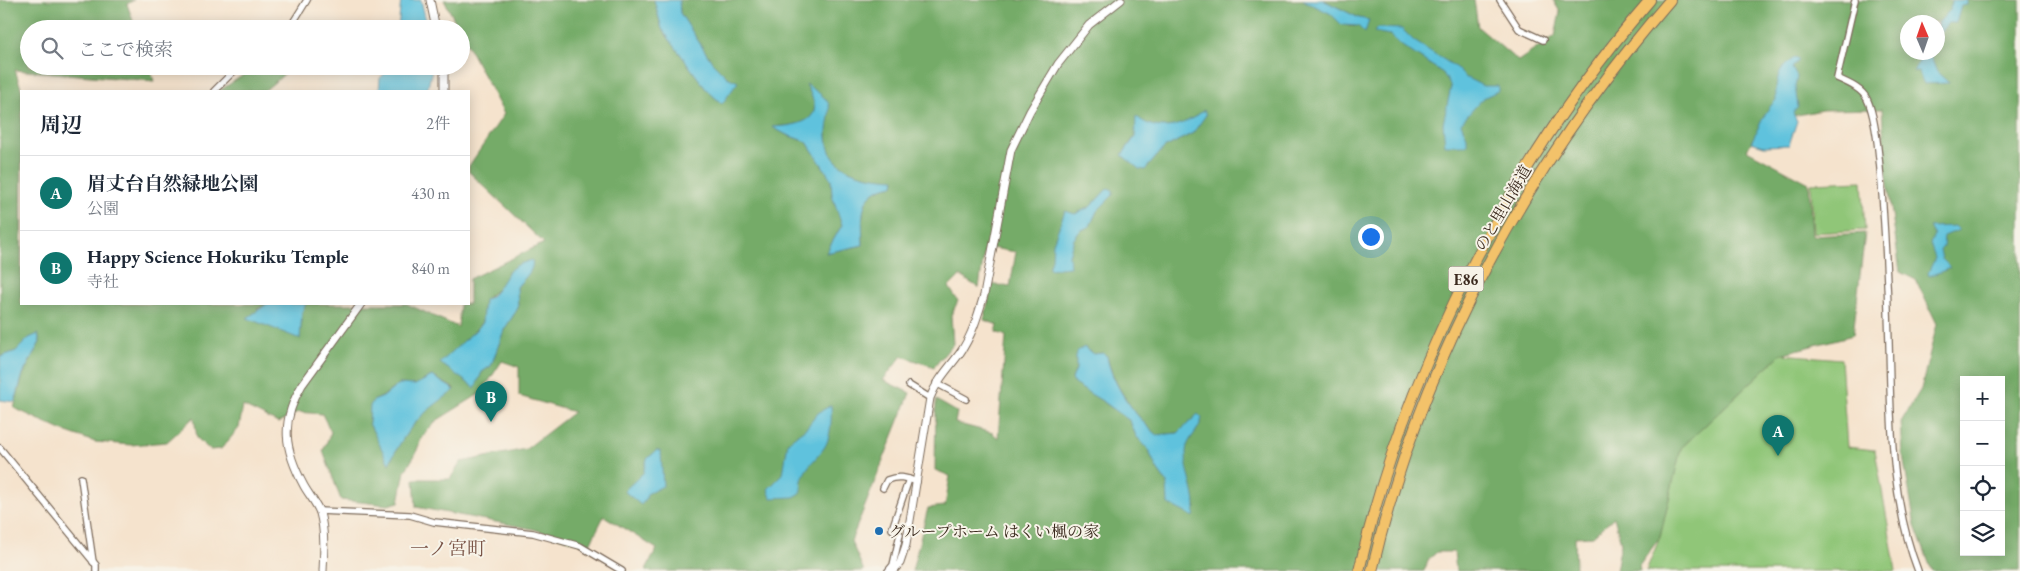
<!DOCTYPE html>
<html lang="ja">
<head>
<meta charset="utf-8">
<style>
  body { margin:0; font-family:"EB Garamond","Noto Serif JP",serif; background:#f6f6f7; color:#1f2937 }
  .controls { position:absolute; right:15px; bottom:15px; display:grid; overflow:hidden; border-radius:0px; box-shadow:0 2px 12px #0003 }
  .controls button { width:45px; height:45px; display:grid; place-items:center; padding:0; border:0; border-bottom:1px solid #e0e1e3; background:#fff; color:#1f2937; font:25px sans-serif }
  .compass { position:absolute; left:1900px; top:15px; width:45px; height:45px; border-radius:50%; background:#fff; box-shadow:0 2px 12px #0003; rotate:358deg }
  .you { position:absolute; left:1370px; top:236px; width:18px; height:18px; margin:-12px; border:4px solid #fff; border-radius:50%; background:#1a73e8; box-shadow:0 0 0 8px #1a73e833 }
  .badge { display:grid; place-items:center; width:32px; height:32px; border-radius:50%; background:#0f766e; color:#fff; font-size:16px; font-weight:700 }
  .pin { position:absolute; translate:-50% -41px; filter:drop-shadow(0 1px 2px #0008) }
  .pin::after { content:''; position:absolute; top:26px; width:18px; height:15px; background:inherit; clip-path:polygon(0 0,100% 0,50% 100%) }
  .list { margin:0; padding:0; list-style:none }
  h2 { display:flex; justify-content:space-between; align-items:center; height:65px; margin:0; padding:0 20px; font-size:21px }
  h2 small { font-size:16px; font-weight:400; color:#747a83 }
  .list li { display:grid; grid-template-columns:32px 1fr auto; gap:15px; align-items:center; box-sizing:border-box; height:75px; padding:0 20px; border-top:1px solid #e0e1e3 }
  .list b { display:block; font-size:19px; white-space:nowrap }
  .list p { margin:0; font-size:16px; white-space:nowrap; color:#747a83 }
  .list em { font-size:16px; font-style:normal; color:#747a83 }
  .icon { flex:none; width:28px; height:28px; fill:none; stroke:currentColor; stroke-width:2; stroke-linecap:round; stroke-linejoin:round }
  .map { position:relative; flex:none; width:2020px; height:571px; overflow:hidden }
  .search { position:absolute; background:#fff; box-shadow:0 2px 12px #0003; left:20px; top:20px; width:450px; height:55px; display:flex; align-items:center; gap:12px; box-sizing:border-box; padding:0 18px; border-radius:28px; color:#747a83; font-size:19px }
  .panel { position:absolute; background:#fff; box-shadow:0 2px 12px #0003; left:20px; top:90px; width:450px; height:215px; border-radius:0px }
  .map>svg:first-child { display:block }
</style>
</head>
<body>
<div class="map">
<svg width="2020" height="571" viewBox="0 0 2020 571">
  <rect width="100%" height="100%" fill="#f7f3e8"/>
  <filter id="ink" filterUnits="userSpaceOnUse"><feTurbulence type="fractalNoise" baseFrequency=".02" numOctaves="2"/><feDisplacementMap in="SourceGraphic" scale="10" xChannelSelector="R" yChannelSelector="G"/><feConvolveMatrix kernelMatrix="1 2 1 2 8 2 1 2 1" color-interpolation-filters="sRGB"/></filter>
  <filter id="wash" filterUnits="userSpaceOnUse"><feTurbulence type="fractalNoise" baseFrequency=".0096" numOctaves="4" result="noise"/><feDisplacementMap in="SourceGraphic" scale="20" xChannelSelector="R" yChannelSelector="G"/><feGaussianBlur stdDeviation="1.12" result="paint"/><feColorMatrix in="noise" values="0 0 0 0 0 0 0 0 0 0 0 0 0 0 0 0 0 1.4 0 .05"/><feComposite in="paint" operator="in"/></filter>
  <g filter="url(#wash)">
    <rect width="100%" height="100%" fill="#f5e3cd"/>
    <g fill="#90c678" stroke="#66784b">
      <polygon points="1862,181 1865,230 1813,233 1811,183"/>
      <polygon points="1781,354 1841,359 1847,447 1875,450 1896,571 1646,571 1660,537 1681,448"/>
    </g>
    <g fill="#74ab68" stroke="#586a43" fill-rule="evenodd">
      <path d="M0,0H134L127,4L136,29H29V66H149L154,81L15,70L22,91L21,304H267L257,309L300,339L302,312L306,304H407L458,327L460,304H469V279L544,243L469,172V166L504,114L461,33V29H459L444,0H654L662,29L706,89L722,104L727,77L712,62L680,13L679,0H1303C1310,2 1326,10 1331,14C1349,27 1347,31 1369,20L1359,18L1323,0H1474L1478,27L1518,61L1555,36L1560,12L1553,0H2020V571H1932L1915,526L1903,456L1901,422L1921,389L1937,324L1916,280L1900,272L1885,163L1882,109L1822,110L1763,122L1747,150L1809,183L1812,236L1865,233L1853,335L1781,354L1681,448L1660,537L1639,566L1640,571H1616L1621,543L1614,517L1593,536L1575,537L1576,571H1456L1454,552H1437L1429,559L1424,571H912L928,508L945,506L950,476L935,470L936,400L957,412L955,423L993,433L998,438L1006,336L996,332L998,325L984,320L992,284L1010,287L1016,252L985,247L979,288L960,276L949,287L958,301L951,315L953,344L934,367L902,356L883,380L910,393L851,541L864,571H645L657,549L604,516L589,546L533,529L416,507L414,479H450L461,462L526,449L574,412L519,396V367L502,361L481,393L436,421L422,437L415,455L405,471L399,502L388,505L341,500L323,451L331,432L322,414L298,412L278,423L243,406L239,428L221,449L210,450L197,438L194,417L167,442L131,445L95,442L61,430L14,408L23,375L40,342L38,335L29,338L16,351L0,357ZM1908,22H1938V52H1908ZM807,85L829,105C828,116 826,126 827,137C827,173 867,177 895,180L894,185C858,190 862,215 863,245L826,253L842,225L832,195L831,179L807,142L787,135L773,127C786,125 816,127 815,104C814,99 809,91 807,85ZM1203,111L1193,133L1164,148L1145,170L1122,155L1144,123C1165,132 1186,125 1203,111ZM1108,188L1112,195L1097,211L1090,226L1080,231L1074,239L1069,255L1049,269L1075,214L1090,207ZM531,270L517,287L518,308L504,330L491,366L482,372L474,387L464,343L482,322L484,300L501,286L508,272ZM1084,347L1093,354L1103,353L1107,356C1112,383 1136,418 1157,435L1178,433L1198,415L1201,423C1197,430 1189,438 1186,446C1180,465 1192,490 1196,508L1168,504L1167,483L1157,469L1148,449L1136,436L1130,421L1072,379ZM432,376L455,389C421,414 408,426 389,463L369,423L373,401L382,397L399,384L415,385ZM1964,380H2001V552H1964Z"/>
      <polygon points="257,66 294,66 264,91 219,91"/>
    </g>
    <g fill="#5fc2dd" stroke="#4d767e">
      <polygon points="401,0 421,0 428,29 398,29"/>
      <polygon points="654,0 679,0 680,13 712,62 727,77 738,82 722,104 706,89 662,29"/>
      <polygon points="1303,0 1323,0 1359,18 1369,20 1365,33 1358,26 1342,25 1331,14"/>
      <polygon points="1951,0 1967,0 1967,5 1961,6 1956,23 1948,23 1938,35 1938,23 1950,10"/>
      <polygon points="1377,28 1402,29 1414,41 1454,66 1465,77 1483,86 1498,86 1498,91 1483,98 1461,123 1467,137 1467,145 1445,145 1443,124 1451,87 1443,73 1402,46 1390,35 1374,32"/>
      <polygon points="1922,52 1933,53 1930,55 1937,72 1949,83 1924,84 1918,72 1913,72 1920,60"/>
      <path d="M1796,57L1799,60L1792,68L1797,77L1795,86L1798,107L1793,113L1797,121L1789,145L1764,146L1751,142C1759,128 1764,111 1776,100C1775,80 1778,68 1796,57Z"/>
      <polygon points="393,66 433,66 427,91 379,91 380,78"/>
      <path d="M806,84C814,90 826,96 829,105C831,114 826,127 827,136C827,173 867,177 895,179L894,185C858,190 862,215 863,245L826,253L842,225L832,195L831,179L807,142L787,135L772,127C786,126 819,125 814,103C812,96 809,90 806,84Z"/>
      <path d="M1204,110L1206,115L1193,133L1164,148L1145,170L1139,169L1122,155L1135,137L1136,116C1157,135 1184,127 1204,110Z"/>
      <polygon points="1108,188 1113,190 1113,195 1097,211 1090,226 1080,231 1074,239 1069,255 1070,267 1049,269 1052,259 1053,243 1065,211 1075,214 1090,207"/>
      <polygon points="1955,226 1959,230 1944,236 1943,247 1940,250 1942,259 1951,268 1929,276 1928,273 1935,258 1930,244 1934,236 1929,227"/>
      <path d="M532,260C535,271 523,279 517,287L518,308L504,330L491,366L482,372L475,388L440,363L479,327L482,322L484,300C497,295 500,283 508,273C513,265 523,263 532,260Z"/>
      <polygon points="267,304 306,304 302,312 300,339 247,318"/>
      <polygon points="38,334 40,342 23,374 15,402 0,400 0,357 16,351 29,338"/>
      <path d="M1084,347L1093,354L1103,353L1107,356C1111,383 1136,418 1157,435L1178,433L1198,414L1202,418C1200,431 1186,439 1186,452C1185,474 1199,496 1194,517L1168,504L1167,483L1157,469L1148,449L1136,436L1130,421L1104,402L1074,384L1072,379L1076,369V352Z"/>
      <path d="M432,376L455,390C420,415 409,424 389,464L369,423L370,406L373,401L383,397L399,384L415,385Z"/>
      <path d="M831,405C832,417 831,439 824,448C811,466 801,468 801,493L794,497L771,498L768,489L783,474L788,442L807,427L818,413Z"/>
      <polygon points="657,450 661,452 663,486 647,494 646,499 641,505 624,491 643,473 647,459"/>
    </g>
  </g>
  <g filter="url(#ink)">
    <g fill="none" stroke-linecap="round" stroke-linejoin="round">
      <g stroke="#7c6b5b" stroke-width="8">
        <g id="minor">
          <polyline points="1500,0 1519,29 1543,40"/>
          <path d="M1855,0L1837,78C1848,83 1861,88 1867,99C1878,121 1881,182 1883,207C1886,253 1888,298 1889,343C1891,421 1890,498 1918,571"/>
          <polyline points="289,29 307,0"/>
          <polyline points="214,91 239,66"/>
          <polyline points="936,383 966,399"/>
          <polyline points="909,385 930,398"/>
          <polyline points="0,448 96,565 96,571"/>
          <polyline points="81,478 93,562"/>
          <path d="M883,488L887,480C899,475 906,478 917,482"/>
          <polyline points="319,511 410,515 434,522 533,533 580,546 622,571"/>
          <polyline points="888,571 893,565 900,534 892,529 909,479"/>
        </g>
      </g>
      <g stroke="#7c6b5b" stroke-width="9">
        <g id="tertiary">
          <polyline points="430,0 436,29"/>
          <polyline points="444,91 444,66"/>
          <path d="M323,571C324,552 325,531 320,513C317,504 309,495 304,486C284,449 280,422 302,385L361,304"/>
          <path d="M893,571L900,563L906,545L930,398C937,380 949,368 960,353C972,336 978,315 984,295L1011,150L1030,111L1058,64L1089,25L1121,0"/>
        </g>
      </g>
      <g stroke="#7c6b5b" stroke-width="12">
        <g id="motorway">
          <path d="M1359,571C1404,371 1515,155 1650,0"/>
          <path d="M1372,571C1421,359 1528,164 1670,0"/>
        </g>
      </g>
      <use href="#minor" stroke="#fff" stroke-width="5.5"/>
      <use href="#tertiary" stroke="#fff" stroke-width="7"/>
      <use href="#motorway" stroke="#f3c26a" stroke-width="10"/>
    </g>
  </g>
  <circle fill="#1f6fb2" stroke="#f7f3e8" stroke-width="2" cx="879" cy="531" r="5"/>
  <g text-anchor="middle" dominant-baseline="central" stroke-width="4" stroke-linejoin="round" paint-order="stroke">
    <rect fill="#f7f3e8" stroke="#73665b" stroke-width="1" x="1448.5" y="266.5" width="35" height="25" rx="4"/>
    <g font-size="15" font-weight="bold" fill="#3b2a1e">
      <text x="1466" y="279">E86</text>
    </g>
    <g font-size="16" fill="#3b2a1e" stroke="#f7f3e8">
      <text transform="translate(1503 208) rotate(-60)">のと里山海道</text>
    </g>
    <g font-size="16" fill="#3b2a1e" stroke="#f7f3e8" text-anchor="start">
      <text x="889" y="531">グループホーム はくい楓の家</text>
    </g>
    <g font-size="19" fill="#7b5547" stroke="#f7f3e8">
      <text x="448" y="548">一ノ宮町</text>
    </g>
  </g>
</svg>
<div class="controls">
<button>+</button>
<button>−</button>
<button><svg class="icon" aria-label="locate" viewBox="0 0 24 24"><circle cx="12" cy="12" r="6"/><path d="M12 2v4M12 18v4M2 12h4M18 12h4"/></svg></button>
<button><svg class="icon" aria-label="layers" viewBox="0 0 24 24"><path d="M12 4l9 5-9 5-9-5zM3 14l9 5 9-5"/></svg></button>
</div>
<svg class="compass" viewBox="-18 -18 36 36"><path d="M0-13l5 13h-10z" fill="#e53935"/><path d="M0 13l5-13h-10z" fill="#747a83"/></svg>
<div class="you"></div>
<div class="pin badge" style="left:1778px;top:456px">A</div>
<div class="pin badge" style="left:491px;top:422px">B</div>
<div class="search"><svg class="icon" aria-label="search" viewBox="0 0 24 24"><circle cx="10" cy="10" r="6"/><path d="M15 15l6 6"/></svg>ここで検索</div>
<section class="panel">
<h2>周辺<small>2件</small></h2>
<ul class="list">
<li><span class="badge">A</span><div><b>眉丈台自然緑地公園</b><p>公園</p></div><em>430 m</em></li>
<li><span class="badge">B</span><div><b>Happy Science Hokuriku Temple</b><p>寺社</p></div><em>840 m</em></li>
</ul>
</section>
</div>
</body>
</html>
